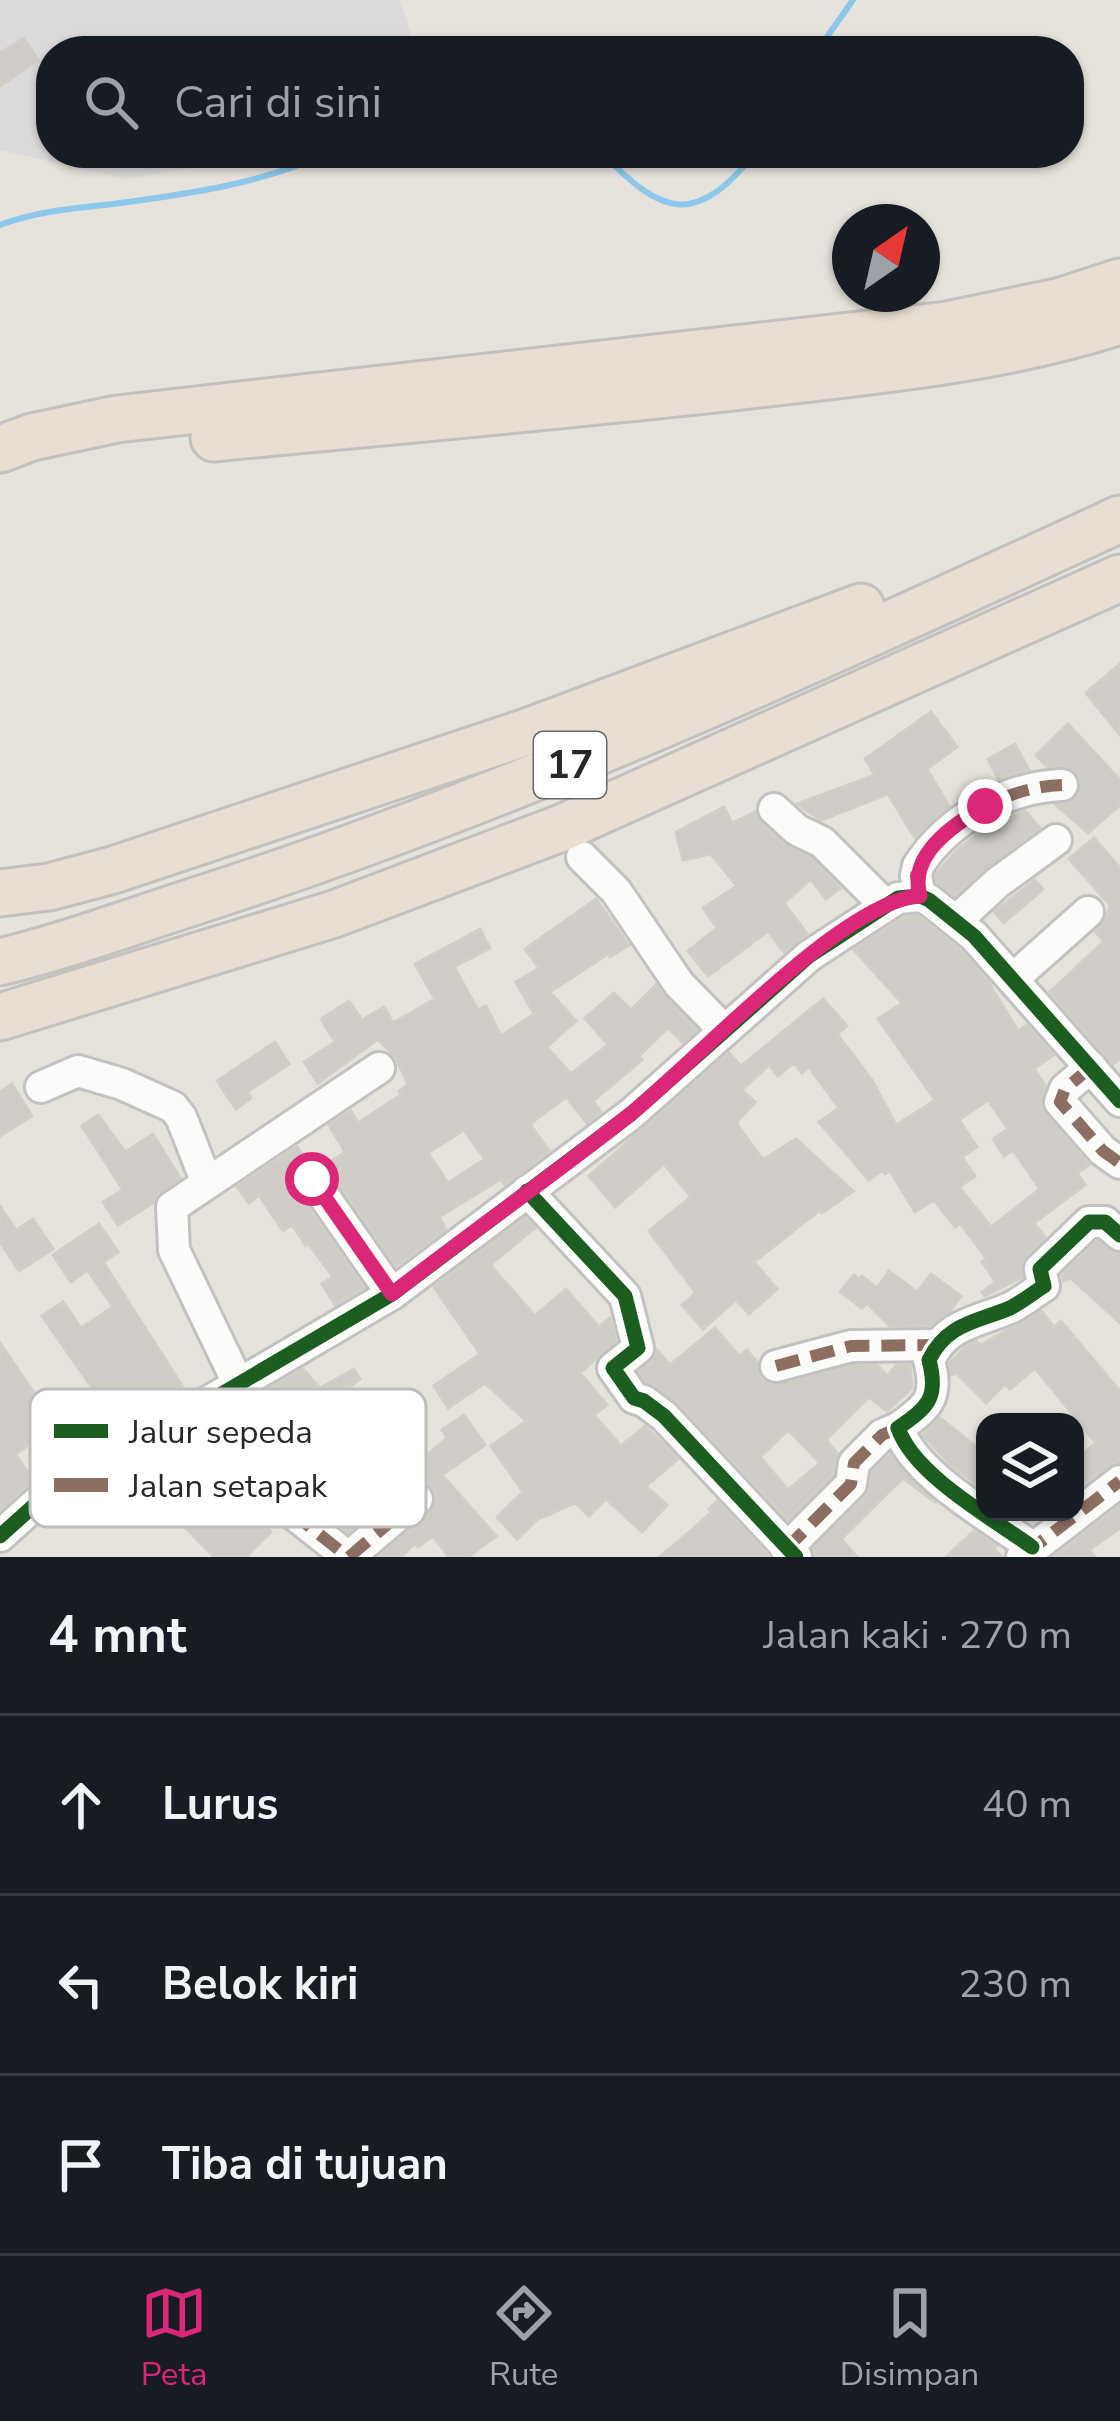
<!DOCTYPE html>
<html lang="id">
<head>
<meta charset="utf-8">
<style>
  body { margin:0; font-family:"Nunito Sans",sans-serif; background:#20242c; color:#f1f3f6 }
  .controls { position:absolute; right:36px; bottom:36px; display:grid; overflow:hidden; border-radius:24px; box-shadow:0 3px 9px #0004 }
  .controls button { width:108px; height:108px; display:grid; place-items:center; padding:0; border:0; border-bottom:3px solid #363941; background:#171b24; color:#f1f3f6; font:60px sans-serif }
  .compass { position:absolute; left:832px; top:204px; width:108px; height:108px; border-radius:50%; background:#171b24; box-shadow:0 3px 9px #0004; rotate:34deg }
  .stop { position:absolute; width:36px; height:36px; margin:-27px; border:9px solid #db2777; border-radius:50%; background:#fff }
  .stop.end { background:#db2777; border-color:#fff; box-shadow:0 3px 12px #0008 }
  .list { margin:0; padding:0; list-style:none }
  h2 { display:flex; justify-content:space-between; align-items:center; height:156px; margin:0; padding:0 48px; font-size:51px }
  h2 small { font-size:39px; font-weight:400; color:#9ea1a6 }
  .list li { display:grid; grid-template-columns:78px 1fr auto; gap:36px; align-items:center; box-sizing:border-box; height:180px; padding:0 48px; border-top:3px solid #363941 }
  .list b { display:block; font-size:45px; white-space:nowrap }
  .list em { font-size:39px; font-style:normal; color:#9ea1a6 }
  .icon { flex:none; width:66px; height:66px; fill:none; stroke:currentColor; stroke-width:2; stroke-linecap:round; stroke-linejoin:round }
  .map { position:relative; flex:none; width:1120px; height:1557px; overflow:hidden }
  .search { position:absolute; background:#171b24; box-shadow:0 3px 9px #0004; left:36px; right:36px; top:36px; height:132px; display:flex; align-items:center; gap:30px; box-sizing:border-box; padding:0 42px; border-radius:48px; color:#9ea1a6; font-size:45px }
  .sheet { height:696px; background:#171b24 }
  nav { display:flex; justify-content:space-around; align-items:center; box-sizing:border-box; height:168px; border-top:3px solid #363941; background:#171b24; font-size:33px; color:#9ea1a6 }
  nav a { display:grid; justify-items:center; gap:6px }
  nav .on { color:#db2777 }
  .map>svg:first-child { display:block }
</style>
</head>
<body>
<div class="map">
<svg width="1120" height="1557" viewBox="0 0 1120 1557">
  <rect width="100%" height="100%" fill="#e6e3dc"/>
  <polygon fill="#dddadb" points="0,0 400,0 416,51 51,51 51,153 274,153 127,179 0,150"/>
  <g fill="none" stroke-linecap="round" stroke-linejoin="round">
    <g stroke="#8dc8ea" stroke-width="6">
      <polyline points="817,51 853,0"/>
      <path d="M602,153C662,215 695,228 755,153"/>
      <path d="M0,225C42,209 84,208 128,202C194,193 267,182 327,153"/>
    </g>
  </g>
  <g fill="#cfccc7" stroke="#d1cec8" stroke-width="3" fill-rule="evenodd">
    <polygon points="24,38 38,60 0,86 0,53"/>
    <polygon points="1120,664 1120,735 1086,693"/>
    <polygon points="931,712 957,747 927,769 949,806 915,838 888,794 821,820 797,804 875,775 865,759"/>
    <polygon points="1068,724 1120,780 1120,805 1088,833 1056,805 1072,801 1079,794 1078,775 1069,767 1047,767 1036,755"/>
    <polygon points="1015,744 1029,770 998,779 988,759"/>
    <polygon points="724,807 732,823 755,812 761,823 784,844 811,858 840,888 826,899 811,879 784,903 807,934 784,952 768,931 708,976 688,951 717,928 703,908 737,886 711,854 683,860 676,832"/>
    <polygon points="1025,811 1040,828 955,896 937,882 936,874 959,848 990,826"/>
    <polygon points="1094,838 1120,868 1120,1059 1113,1064 1050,992 1104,941 1095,932 1106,919 1110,905 1069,859"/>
    <polygon points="1035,880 1043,889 1004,923 994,912"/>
    <path d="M596,899L629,945L610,957L608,954L550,992L576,1021L547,1047L571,1074L608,1045L585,1018L614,993L631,1010L656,985L697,1030L682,1042L668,1028L639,1056L642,1060L593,1101L601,1112L587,1123L566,1097L530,1124L549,1151L505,1185L501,1179L439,1217L446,1229L396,1266L325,1165L345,1152L329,1125L351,1111L358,1123L401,1095L399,1091L408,1085L396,1058L378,1039L318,1083L304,1062L335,1042L321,1019L349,1001L362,1020L384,1007L393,1023L435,999L415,964L480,929L490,948L454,967L478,1010L486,1006L501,1036L534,1014L516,982L539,968L525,949ZM464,1130L485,1159L448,1183L428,1153Z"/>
    <path d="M917,916L961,950L987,980L1018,1031L1027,1025L1053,1055L1034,1069L1045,1085L1041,1107L1089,1165L1077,1173L1085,1185L1034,1223L1045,1237L1022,1262V1277L985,1296L982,1292L996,1282L982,1262L987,1259L960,1223L955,1227L934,1200L915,1212L890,1171L885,1174L883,1170L869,1180L819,1122L839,1108L809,1067L802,1073L794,1063L778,1076L769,1065L742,1090L755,1102L736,1123L763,1160L796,1139L853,1191L822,1213L820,1210L754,1262L777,1289L749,1314L736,1300L703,1329L682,1305L696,1293L649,1231L691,1197L664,1164L615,1207L589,1176L729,1053L741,1066L823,999L847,1026L837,1034L872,1080L896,1125L931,1103L935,1100L878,1019L902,1003L854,950L905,917ZM988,1100L1008,1129L993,1139L1004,1156L1013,1150L1040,1189L991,1227L959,1187L975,1176L962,1157L977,1147L959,1120Z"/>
    <polygon points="275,1042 289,1064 247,1092 251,1098 236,1109 217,1081"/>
    <polygon points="12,1084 32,1116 0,1136 0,1092"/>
    <polygon points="98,1115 125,1152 153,1134 180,1178 160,1192 153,1203 118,1225 103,1202 123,1190 82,1126"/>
    <polygon points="297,1147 307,1161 294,1172 295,1189 364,1288 335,1305 322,1284 333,1277 309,1244 306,1246 292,1225 283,1231 259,1195 249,1203 237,1187"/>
    <polygon points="0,1206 16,1230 33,1219 53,1249 19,1271 0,1242"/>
    <polygon points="525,1218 535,1228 491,1264 492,1267 535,1316 566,1289 599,1327 610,1318 616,1341 580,1373 607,1405 594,1415 621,1446 645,1426 678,1459 646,1486 667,1505 642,1532 606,1499 589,1516 575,1503 538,1519 517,1539 497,1517 523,1492 491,1446 526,1421 485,1383 448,1408 434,1386 480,1354 434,1287"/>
    <polygon points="99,1224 118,1252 103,1262 186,1392 129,1423 127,1419 114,1427 112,1424 61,1460 46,1433 15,1454 33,1480 0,1510 0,1343 51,1418 93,1389 42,1316 63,1302 81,1328 113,1307 87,1270 71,1282 53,1255"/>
    <polygon points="1097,1241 1120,1254 1120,1323 1071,1278 1063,1281 1062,1275"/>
    <polygon points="889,1271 917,1292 931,1274 961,1296 950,1311 930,1326 890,1326 867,1303 862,1308 840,1292 854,1275 859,1279 862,1276 877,1288"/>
    <polygon points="1041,1311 1054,1327 1061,1321 1120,1391 1120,1462 1108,1466 1080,1487 1075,1481 1075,1460 1096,1443 1035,1368 1010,1389 1005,1384 986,1403 956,1373 951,1375 950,1363 965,1347 976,1341 981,1345"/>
    <path d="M715,1328L739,1356L747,1350L757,1362L761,1379L770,1384L854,1365H877L888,1376L896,1365H910L912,1388L887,1411L869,1397L826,1440L838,1454L833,1475L788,1520L678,1403L646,1381L639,1372L651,1362L657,1350L670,1365ZM788,1430L820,1463L788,1490L760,1457Z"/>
    <polygon points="303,1369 320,1388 354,1369 360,1379 319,1408 314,1403 249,1447 236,1432 230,1437 216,1420"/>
    <polygon points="464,1415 485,1445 442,1475 496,1536 468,1557 449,1557 433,1536 418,1547 415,1543 401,1557 379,1557 433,1510 436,1494 425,1481 408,1482 397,1469 372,1493 381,1504 348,1532 315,1506 320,1501 297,1474 286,1483 268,1468 297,1441 316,1464 321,1460 340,1482 388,1434 417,1464 447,1438 442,1430"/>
    <polygon points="940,1418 985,1454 985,1491 950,1464 923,1435"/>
    <polygon points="181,1440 211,1474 194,1485 221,1512 238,1496 271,1532 246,1557 214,1557 183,1525 196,1512 178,1486 149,1509 121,1472"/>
    <polygon points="890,1455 936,1503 903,1478 841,1539 857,1557 815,1557 813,1549 865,1498 872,1472"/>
    <polygon points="717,1501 769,1557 660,1557 712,1512 709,1509"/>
    <polygon points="1120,1506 1120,1528 1089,1550 1095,1557 1054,1557"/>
    <polygon points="974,1531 996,1546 993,1548 1002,1557 946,1557"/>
  </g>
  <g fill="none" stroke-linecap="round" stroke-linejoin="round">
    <g stroke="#c3c2c2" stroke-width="36">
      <g id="minor">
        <polyline points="774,809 797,830 822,842 884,904"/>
        <polyline points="582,857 616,891 679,984 724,1030"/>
        <path d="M920,896L916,876L918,866C948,819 1007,787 1062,785"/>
        <polyline points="957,920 997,883 1056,840"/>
        <polyline points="1014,978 1088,912"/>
        <polyline points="1091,1067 1065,1089 1060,1102 1103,1151 1120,1163"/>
        <polyline points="41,1087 78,1071 122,1084 173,1107 181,1117 207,1183"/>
        <polyline points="312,1179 392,1294"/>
        <polyline points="527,1191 625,1296 638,1348 613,1368 634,1398 644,1401 664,1416 796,1557"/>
        <polyline points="776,1366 851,1346 936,1345"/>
        <polyline points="239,1385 174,1250 172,1207 379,1068"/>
        <polyline points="186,1415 218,1454 348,1557"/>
        <polyline points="0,1536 49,1492 80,1471 186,1415 392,1294 631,1114 809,956 898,898 920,896 929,900 974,936 1120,1101"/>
        <path d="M1032,1547C992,1518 914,1475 898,1428C928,1407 939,1398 929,1360C947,1323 977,1322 1010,1308C1022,1302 1033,1293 1044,1286L1040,1269L1089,1222H1105L1120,1235"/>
        <polyline points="786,1549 851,1484 854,1463 882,1435 898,1428"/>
        <polyline points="349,1557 417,1499"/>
        <polyline points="1022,1557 1120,1481"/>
      </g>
    </g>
    <g stroke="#c3c1bf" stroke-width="51">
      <g id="highway">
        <path d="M214,438C399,420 585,404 769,383C888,369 1006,358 1120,321"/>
        <polyline points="0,449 32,437 117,419 947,325 1062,301 1120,282"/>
        <polyline points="0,893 49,887 113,870 527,732 861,607"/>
        <path d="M0,962C70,945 139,919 208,897C522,795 820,657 1120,519"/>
        <polyline points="0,1017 334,914 564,827 1120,578"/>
      </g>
    </g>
    <use href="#minor" stroke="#fbfbfa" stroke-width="30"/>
    <use href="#highway" stroke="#e8ded1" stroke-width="45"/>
    <g stroke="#8d6e63" stroke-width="12" stroke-dasharray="24 12" stroke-linecap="butt">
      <path d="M920,896L916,876L918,866C948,819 1007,787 1062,785"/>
      <polyline points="1091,1067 1065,1089 1060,1102 1103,1151 1120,1163"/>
      <polyline points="776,1366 851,1346 936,1345"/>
      <polyline points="186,1415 218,1454 348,1557"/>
      <polyline points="786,1549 851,1484 854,1463 882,1435 898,1428"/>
      <polyline points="1025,1554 1120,1481"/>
      <polyline points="349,1557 417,1499"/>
    </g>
    <g stroke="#fff" stroke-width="22">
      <g id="cycleway">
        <polyline points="527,1191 625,1296 638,1348 613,1368 634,1398 644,1401 664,1416 796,1557"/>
        <polyline points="0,1536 49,1492 80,1471 186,1415 392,1294 631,1114 809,956 898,898 920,896 929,900 974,936 1120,1101"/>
        <path d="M1032,1547C992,1518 914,1475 898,1428C928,1407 939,1398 929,1360C947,1323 977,1322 1010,1308C1022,1302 1033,1293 1044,1286L1040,1269L1089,1222H1105L1120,1235"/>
      </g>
    </g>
    <use href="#cycleway" stroke="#1b5e20" stroke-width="15"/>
  </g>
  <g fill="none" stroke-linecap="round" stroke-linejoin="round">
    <path stroke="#db2777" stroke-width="15" d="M312,1179L392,1294C470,1233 551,1177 628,1116C694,1064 843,900 920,896C908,855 953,825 985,806"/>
  </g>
  <g text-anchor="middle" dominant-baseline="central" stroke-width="12" stroke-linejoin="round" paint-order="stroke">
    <rect fill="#fff" stroke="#686868" stroke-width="3" x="534" y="732" width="72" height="66" rx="9"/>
    <g font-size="39" font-weight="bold" fill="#272727">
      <text x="570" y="765">17</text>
    </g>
  </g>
  <rect x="30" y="1389" width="396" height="138" rx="18" fill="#fff" stroke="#bebebe" stroke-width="3"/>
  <rect x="54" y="1424" width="54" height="14" fill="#1b5e20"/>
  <rect x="54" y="1478" width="54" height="14" fill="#8d6e63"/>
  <g font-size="33" fill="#272727">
    <text x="129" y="1443">Jalur sepeda</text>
    <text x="129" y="1497">Jalan setapak</text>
  </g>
</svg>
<div class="controls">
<button><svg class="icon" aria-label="layers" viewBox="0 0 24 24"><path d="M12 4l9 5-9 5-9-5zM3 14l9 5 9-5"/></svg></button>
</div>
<svg class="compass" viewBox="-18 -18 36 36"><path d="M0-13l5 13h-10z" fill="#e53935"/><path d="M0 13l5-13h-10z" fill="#9ea1a6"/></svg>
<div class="stop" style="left:312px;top:1179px"></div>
<div class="stop end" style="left:985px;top:806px"></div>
<div class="search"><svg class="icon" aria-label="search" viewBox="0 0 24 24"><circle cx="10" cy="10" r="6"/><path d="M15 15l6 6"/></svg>Cari di sini</div>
</div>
<section class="sheet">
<h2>4 mnt<small>Jalan kaki · 270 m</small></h2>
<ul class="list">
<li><svg class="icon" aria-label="ahead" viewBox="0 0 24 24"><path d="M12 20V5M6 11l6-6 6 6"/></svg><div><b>Lurus</b></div><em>40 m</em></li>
<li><svg class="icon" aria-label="left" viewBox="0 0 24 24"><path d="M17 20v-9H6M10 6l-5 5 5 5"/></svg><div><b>Belok kiri</b></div><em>230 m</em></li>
<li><svg class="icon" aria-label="arrive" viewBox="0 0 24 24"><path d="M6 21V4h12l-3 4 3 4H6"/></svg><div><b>Tiba di tujuan</b></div></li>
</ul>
</section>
<nav>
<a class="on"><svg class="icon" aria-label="map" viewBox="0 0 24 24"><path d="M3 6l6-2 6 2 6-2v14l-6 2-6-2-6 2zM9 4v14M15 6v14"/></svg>Peta</a>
<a><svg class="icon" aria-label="directions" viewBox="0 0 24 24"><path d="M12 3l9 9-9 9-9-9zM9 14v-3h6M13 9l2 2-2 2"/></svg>Rute</a>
<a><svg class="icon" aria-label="saved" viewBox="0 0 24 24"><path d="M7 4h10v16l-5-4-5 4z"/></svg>Disimpan</a>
</nav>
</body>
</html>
